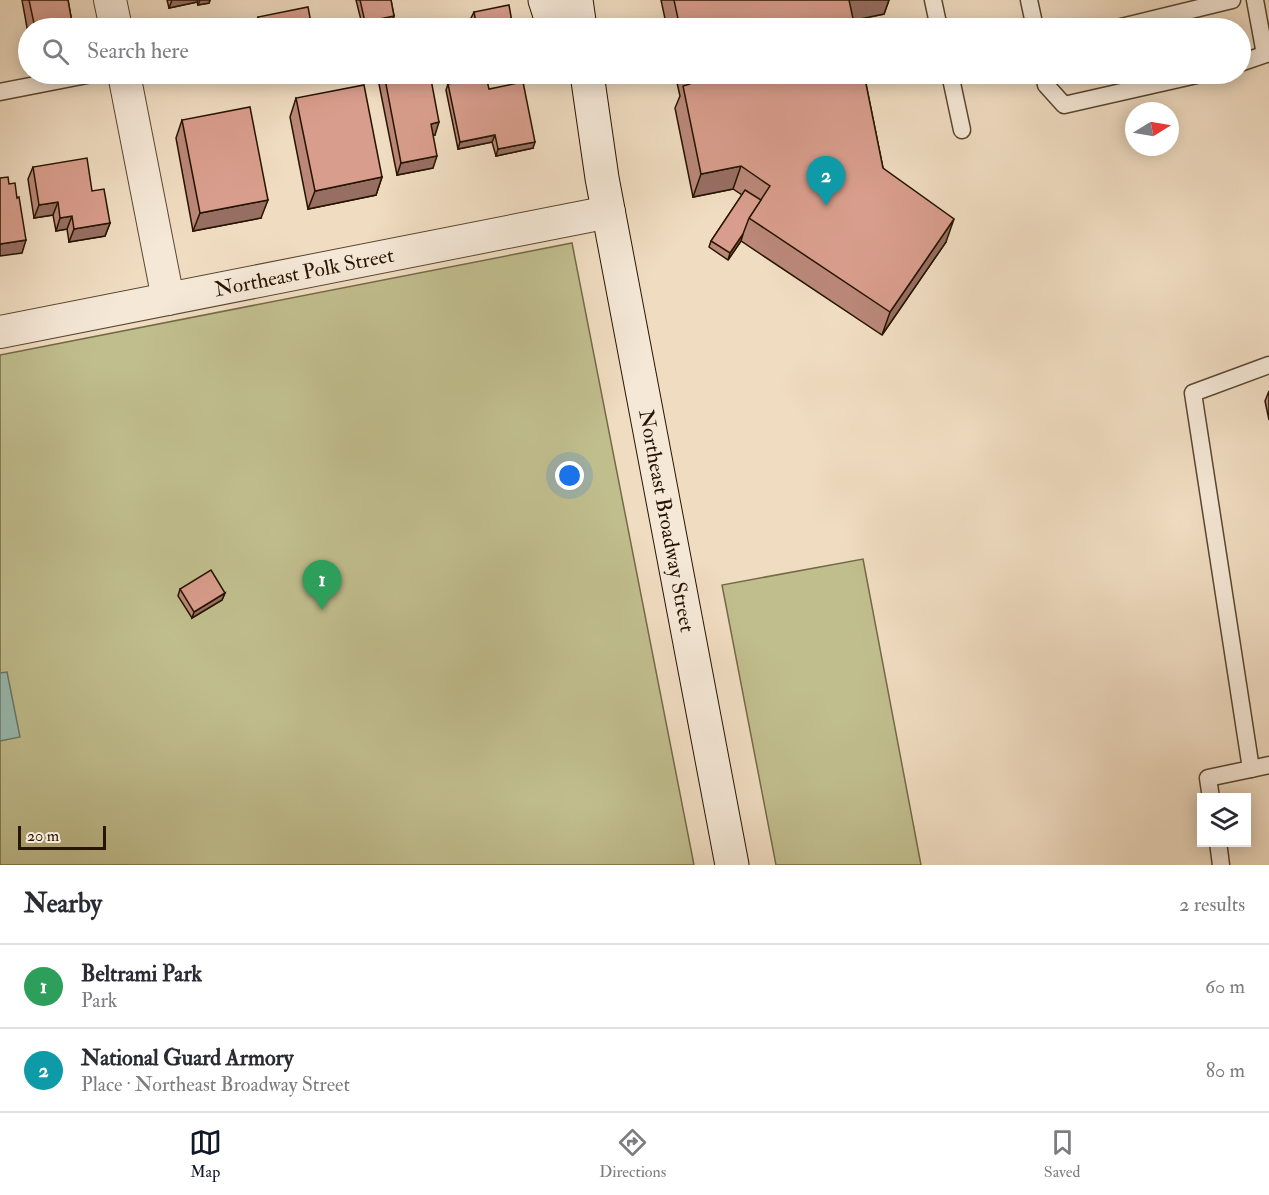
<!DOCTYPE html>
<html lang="en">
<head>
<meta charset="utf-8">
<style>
  body { margin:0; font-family:"IM FELL Double Pica",serif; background:#f2f2f3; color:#2b2b33 }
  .controls { position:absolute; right:18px; bottom:18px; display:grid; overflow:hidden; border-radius:0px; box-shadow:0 3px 15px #0003 }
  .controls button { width:54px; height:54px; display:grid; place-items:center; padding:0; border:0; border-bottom:2px solid #e1e1e2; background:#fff; color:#2b2b33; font:30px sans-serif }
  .compass { position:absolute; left:1125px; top:102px; width:54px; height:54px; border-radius:50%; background:#fff; box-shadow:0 3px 15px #0003; rotate:79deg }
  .scale { position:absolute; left:18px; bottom:15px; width:88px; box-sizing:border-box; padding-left:6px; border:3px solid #271500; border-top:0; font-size:16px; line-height:21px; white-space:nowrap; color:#271500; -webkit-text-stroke:4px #f5e8d7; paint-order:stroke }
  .you { position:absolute; left:570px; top:476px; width:21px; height:21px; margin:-15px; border:4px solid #fff; border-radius:50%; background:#1a73e8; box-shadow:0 0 0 9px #1a73e833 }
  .badge { display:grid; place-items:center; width:39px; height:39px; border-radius:50%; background:#111827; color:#fff; font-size:20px; font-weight:700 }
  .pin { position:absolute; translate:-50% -50px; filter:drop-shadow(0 2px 3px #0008) }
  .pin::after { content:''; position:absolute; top:32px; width:21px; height:18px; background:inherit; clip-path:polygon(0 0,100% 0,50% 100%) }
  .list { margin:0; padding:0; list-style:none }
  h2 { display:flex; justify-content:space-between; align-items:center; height:78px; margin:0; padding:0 24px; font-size:26px }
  h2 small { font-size:20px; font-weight:400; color:#7c7c81 }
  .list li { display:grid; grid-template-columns:39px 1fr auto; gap:18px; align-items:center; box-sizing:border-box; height:84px; padding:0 24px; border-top:2px solid #e1e1e2 }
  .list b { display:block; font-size:22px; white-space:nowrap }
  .list p { margin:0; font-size:20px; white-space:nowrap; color:#7c7c81 }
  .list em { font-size:20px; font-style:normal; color:#7c7c81 }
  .icon { flex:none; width:33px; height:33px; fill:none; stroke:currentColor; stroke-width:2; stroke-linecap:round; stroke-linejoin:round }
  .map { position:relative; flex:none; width:1269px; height:865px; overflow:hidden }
  .search { position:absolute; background:#fff; box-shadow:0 3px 15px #0003; left:18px; right:18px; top:18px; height:66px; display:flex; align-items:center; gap:15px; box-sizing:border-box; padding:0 21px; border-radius:33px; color:#7c7c81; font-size:22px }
  .sheet { height:246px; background:#fff }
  nav { display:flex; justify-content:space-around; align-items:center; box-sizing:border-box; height:84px; border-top:2px solid #e1e1e2; background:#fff; font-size:16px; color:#7c7c81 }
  nav a { display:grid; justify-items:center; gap:3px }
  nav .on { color:#111827 }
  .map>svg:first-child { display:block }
</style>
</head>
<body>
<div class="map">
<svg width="1269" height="865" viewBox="0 0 1269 865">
  <rect width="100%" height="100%" fill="#f0dcc1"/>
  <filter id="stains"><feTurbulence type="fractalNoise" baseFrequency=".00333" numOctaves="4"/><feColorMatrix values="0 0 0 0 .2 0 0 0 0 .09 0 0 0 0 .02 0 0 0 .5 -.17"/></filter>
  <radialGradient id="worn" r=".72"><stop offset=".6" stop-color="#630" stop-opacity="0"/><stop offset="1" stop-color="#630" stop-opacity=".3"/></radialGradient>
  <g fill="#c1be8e" stroke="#746a47" stroke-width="1.5">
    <polygon points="572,243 694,865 0,865 0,355"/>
    <polygon points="863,559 921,865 776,865 722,585"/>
  </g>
  <polygon fill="#9abcb2" stroke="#6c796b" stroke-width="1.5" points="7,672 20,737 0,741 0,673"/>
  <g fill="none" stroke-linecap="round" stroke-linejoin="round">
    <g stroke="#594730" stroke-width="19">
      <g id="service">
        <polyline points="933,0 939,28"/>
        <polyline points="1029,0 1035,28"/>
        <polyline points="1255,0 1265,54"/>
        <polyline points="1117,28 1232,0"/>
        <polyline points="1240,63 1269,53"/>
        <polyline points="950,74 962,130"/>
        <polyline points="1044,74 1046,85 1064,105 1201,74"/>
        <polyline points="0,92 92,74"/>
        <polyline points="1251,769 1269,765"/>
        <polyline points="1211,798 1208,778 1251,769 1193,393 1269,365"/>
        <polyline points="1218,842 1221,865"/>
      </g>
    </g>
    <g stroke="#594730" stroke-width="34">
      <g id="minor">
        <polyline points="110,0 116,28"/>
        <polyline points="124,74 168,299"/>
        <path id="s1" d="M0,332L609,212"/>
      </g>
    </g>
    <g stroke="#271500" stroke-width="35">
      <g id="secondary">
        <polyline points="545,0 554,28"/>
        <polyline points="576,0 580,28"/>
        <path id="s2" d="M587,74L602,178L732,865"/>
      </g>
    </g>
    <use href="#service" stroke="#f5e8d7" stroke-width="16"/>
    <use href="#minor" stroke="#f5e8d7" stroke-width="32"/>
    <use href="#secondary" stroke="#f5e8d7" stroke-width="33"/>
  </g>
  <g fill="#ba8778" stroke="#271500" stroke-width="1.5">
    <polygon points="22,0 68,0 73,28 28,28 28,33"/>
    <polygon points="167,0 210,0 209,3 198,5 197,2 169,8"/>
    <polygon points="356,0 391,0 394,16 392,22 363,28"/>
    <polygon points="661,0 889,0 884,14 853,20 855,28 667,28"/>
    <polygon points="474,12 513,28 473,28 471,18"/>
    <polygon points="258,17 312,28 256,28 255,23"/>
    <polygon points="383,74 430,74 435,135 433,135 433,168 397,175 379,84"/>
    <polygon points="675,74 864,74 883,168 946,242 882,335 741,241 728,260 709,247 711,241 742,195 733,189 693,197 675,108 680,96"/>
    <polygon points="448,84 489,89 533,148 496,156 492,142 458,149 446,90"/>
    <polygon points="296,98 382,177 376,195 308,209 290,117"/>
    <polygon points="182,120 261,218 193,231 176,138"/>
    <polygon points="33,167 92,191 110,223 105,236 69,242 67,229 56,231 53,215 34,218 28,179"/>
    <polygon points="1269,391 1269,420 1265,401"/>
    <polygon points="180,589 225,593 222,600 192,618 178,596"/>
  </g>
  <g fill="#976e62" stroke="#271500" stroke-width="1.5">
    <polygon points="172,0 198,0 197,2 169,8"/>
    <polygon points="200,0 210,0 209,3 198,5"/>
    <polygon points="849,0 889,0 884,14 841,23"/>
    <polygon points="394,16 392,22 363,28 365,22"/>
    <polygon points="439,122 435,135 426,136 431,124"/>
    <polygon points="495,135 492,142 458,149 460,142"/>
    <polygon points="535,142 533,148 496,156 498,149"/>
    <polygon points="437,156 433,168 397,175 401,163"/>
    <polygon points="741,166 733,189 693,197 701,174"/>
    <polygon points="382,177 376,195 308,209 315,191"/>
    <polygon points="268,200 261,218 193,231 200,213"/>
    <polygon points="58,202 53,215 34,218 39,205"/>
    <polygon points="72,216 67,229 56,231 60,218"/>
    <polygon points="954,219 946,242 882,335 890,312"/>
    <polygon points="110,223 105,236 69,242 74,229"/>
    <polygon points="743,234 741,241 728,260 730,253"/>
    <polygon points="26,240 22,253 0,256 0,244"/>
    <polygon points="225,593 222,600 192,618 194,612"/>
  </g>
  <g fill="#d89d8c" stroke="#271500" stroke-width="1.5">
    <polygon points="29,0 68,0 73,28 35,28"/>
    <polygon points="360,0 391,0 394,16 365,22"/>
    <polygon points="674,0 849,0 855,28 680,28"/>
    <polygon points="509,5 513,28 477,28 474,12"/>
    <polygon points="308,7 312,28 260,28 258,17"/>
    <polygon points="384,74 430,74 439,122 431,124 437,156 401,163"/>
    <polygon points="688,74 864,74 883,168 954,219 890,312 749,218 770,186 741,166 701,174 683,86 690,84"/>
    <polygon points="486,76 489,89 523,82 535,142 498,149 495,135 460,142 448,84"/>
    <polygon points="364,85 382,177 315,191 296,98"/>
    <polygon points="250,107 268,200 200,213 182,120"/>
    <polygon points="87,158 92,191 104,189 110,223 74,229 72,216 60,218 58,202 39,205 33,167"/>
    <polygon points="8,177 9,184 15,183 17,198 19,197 26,240 0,244 0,178"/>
    <polygon points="745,190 761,200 749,218 743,234 730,253 711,241"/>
    <polygon points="211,570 225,593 194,612 180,589"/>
  </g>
  <g text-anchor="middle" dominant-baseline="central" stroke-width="4.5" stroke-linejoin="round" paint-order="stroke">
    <g font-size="21" fill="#271500" stroke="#f5e8d7">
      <text stroke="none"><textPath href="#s1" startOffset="310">Northeast Polk Street</textPath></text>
      <text stroke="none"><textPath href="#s2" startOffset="454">Northeast Broadway Street</textPath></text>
    </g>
  </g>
  <rect width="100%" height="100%" filter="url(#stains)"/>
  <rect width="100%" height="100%" fill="url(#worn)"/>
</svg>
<div class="controls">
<button><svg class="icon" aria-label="layers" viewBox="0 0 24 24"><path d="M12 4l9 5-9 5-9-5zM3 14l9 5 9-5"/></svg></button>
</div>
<svg class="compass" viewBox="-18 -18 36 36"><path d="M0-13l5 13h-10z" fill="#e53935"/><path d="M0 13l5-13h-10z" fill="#7c7c81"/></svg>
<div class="scale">20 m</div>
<div class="you"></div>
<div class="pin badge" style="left:322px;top:610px;background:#2e9e5b">1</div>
<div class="pin badge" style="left:826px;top:206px;background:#0f9aa8">2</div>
<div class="search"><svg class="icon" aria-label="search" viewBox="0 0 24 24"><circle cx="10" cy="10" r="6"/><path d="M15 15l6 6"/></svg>Search here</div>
</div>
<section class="sheet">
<h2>Nearby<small>2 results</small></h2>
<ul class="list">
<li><span class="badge" style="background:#2e9e5b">1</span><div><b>Beltrami Park</b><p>Park</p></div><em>60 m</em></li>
<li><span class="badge" style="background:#0f9aa8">2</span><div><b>National Guard Armory</b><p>Place · Northeast Broadway Street</p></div><em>80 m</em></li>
</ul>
</section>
<nav>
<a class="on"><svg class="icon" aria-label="map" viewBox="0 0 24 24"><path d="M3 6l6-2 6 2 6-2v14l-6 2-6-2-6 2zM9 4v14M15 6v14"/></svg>Map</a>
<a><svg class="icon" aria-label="directions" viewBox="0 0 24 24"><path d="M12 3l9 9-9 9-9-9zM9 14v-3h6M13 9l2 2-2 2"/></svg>Directions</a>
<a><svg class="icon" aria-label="saved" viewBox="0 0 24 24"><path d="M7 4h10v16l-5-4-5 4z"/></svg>Saved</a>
</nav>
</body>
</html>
